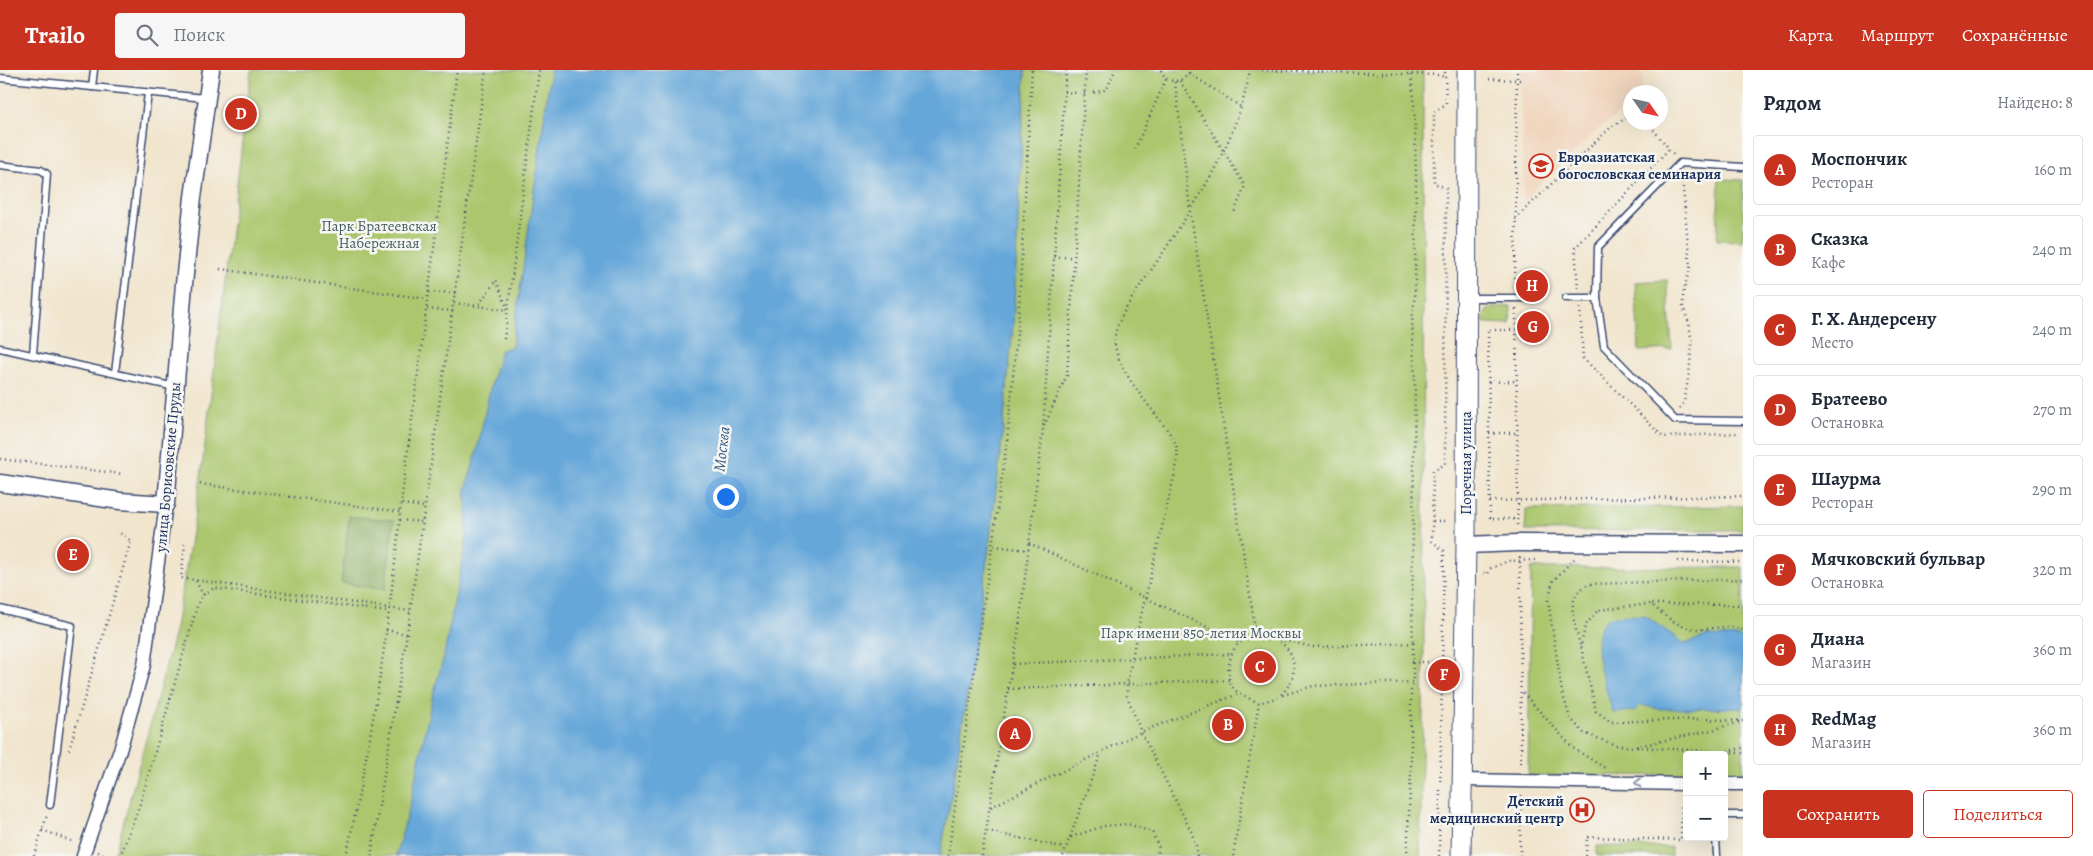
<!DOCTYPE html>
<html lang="ru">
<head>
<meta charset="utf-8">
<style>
  body { margin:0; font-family:Alegreya,serif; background:#f6f6f7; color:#1f2937 }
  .controls { position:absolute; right:15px; bottom:15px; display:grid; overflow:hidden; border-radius:5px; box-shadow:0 5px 20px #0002 }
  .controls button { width:45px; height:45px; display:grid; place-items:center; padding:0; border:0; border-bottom:1px solid #e0e1e3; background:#fff; color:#1f2937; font:25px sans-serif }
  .compass { position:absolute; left:1623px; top:15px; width:45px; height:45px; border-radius:50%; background:#fff; box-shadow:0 5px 20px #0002; rotate:124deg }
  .you { position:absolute; left:725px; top:426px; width:18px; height:18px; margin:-12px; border:4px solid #fff; border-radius:50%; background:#1a73e8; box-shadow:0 0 0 8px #1a73e833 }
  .badge { display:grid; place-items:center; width:32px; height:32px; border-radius:50%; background:#c8321e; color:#fff; font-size:16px; font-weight:700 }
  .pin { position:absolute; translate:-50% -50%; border:2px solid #fff; box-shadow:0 1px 5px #0006 }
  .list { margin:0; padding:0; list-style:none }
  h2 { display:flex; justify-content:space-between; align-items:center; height:65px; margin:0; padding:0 20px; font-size:21px }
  h2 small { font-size:16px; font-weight:400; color:#747a83 }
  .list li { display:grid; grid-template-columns:32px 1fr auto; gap:15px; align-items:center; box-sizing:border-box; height:70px; margin:0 10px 10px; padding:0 10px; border:1px solid #e0e1e3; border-radius:5px }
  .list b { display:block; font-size:19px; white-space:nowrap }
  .list p { margin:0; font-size:16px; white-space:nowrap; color:#747a83 }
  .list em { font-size:16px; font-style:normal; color:#747a83 }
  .actions { display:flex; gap:10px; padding:15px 20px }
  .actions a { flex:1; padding:11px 0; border:1px solid #c8321e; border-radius:5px; text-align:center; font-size:18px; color:#c8321e }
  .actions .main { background:#c8321e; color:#fff }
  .icon { flex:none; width:28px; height:28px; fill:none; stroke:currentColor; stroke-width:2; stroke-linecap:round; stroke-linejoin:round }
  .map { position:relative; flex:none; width:1743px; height:786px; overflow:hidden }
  header { display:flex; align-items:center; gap:30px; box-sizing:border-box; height:70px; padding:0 25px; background:#c8321e; color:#fff }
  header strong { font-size:24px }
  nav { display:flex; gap:28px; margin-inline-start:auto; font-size:18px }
  .search { width:350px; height:45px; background:#f6f6f7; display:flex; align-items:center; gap:12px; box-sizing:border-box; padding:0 18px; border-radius:5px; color:#747a83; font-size:19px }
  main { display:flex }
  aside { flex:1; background:#fff }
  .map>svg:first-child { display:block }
</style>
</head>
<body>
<header>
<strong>Trailo</strong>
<div class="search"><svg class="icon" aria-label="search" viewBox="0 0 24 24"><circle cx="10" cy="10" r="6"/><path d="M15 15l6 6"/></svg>Поиск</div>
<nav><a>Карта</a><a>Маршрут</a><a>Сохранённые</a></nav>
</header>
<main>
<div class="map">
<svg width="1743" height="786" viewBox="0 0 1743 786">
  <rect width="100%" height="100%" fill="#f6f6f2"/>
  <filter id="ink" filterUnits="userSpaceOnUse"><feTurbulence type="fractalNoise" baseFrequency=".02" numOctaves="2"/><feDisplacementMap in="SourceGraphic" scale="10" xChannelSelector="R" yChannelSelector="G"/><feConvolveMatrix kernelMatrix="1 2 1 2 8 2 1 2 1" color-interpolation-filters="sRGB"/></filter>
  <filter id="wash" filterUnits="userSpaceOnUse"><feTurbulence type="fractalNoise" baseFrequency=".0096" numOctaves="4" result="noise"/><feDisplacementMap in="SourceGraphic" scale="20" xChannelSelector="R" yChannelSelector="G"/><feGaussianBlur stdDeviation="1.12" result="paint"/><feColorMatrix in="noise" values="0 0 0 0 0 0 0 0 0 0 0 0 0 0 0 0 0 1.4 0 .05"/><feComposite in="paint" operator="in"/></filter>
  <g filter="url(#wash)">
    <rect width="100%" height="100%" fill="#f1e5cd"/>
    <polygon fill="#f1d5bd" points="1520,0 1630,0 1643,4 1641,22 1630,22 1630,43 1619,44 1596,61 1524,130"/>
    <g fill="#abc66d" stroke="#637a66">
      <polygon points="251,0 551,0 512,277 501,280 490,320 477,381 466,420 467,467 444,586 431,633 411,731 396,786 113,786 117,777 176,558 200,414"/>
      <polygon points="1025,0 1423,0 1424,592 1420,786 940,786 953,716 989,477 1002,369 1013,255"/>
      <polygon points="1719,109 1743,110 1743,171 1717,170"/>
      <polygon points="1667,210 1672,279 1639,281 1635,212"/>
      <polygon points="1511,236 1510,254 1484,253 1483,246 1489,238"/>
      <polygon points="1743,436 1743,460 1525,461 1526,439"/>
      <polygon points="1743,497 1743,704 1724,704 1724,685 1687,685 1687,705 1528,706 1531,498"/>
      <polygon points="1597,776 1671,777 1671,786 1597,786"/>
    </g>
    <polygon fill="#88ab60" stroke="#526d5f" points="349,446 394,450 385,520 341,513"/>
    <g fill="#66a7d9" stroke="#406b9c">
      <polygon points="551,0 1025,0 1013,255 1002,369 989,477 953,716 940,786 396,786 411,731 431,633 444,586 467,467 466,420 477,381 490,320 501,280 512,277"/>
      <path d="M1644,545L1685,574L1706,566L1739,567L1743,570V638L1660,639L1640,635L1634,641L1613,643C1607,619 1583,564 1609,548C1617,544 1634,546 1644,545Z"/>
    </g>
  </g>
  <g filter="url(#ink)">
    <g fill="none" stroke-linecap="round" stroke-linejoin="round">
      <g stroke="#3b4a6f" stroke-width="9">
        <g id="service">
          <polyline points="0,8 205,28"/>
          <polyline points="92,17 94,0"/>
          <polyline points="0,95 41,100 47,104 33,284"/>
          <polyline points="1743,97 1680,93 1598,177 1597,228 1604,276 1675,350 1743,351"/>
          <polyline points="1469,228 1530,228"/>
          <polyline points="1566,228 1597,228"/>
          <polyline points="0,278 175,317"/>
          <polyline points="115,303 148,23"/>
          <polyline points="0,539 72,556 50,735"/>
          <polyline points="1724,745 1743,745"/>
          <polyline points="1716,767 1717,786"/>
        </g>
      </g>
      <g stroke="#3b4a6f" stroke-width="15">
        <g id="minor">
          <polyline points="1462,710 1687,714"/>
          <polyline points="1724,714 1743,714"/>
          <polyline points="83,786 121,677 144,595 166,434"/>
        </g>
      </g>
      <g stroke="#3b4a6f" stroke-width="19">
        <g id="tertiary">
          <polyline points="0,413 120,431 166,434 184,214 193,127 211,0"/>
          <polyline points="1466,475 1518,473 1743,474"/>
        </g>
      </g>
      <g stroke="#3b4a6f" stroke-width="21">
        <polyline id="secondary" points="1461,786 1466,475 1467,0"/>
      </g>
      <g stroke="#3b4a6f" stroke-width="2.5" stroke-dasharray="1 4" stroke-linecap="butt">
        <path d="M1161,0C1167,15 1183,14 1190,0"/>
        <polyline points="1262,0 1440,5 1446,8"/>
        <polyline points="1410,0 1414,27 1416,105 1415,224 1412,252 1415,312 1412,534 1413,573"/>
        <polyline points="1189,3 1241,37"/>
        <polyline points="1489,9 1520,10"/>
        <polyline points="1180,11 1245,116 1233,145"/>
        <polyline points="1175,12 1190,139 1256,565"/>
        <path d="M1064,22C1079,23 1092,25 1107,19L1115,0"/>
        <polyline points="1647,52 1675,86"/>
        <polyline points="1135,79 1166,9"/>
        <polyline points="1515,149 1611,57 1630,46"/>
        <polyline points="1054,187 1074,187"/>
        <polyline points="220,199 428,229"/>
        <polyline points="1515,218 1517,0"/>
        <polyline points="1578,218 1575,178 1669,79"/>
        <polyline points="429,222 455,223"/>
        <polyline points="454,233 508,240 496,210 478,236"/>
        <polyline points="1580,238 1583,288 1663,367 1738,363"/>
        <polyline points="427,239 453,241"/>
        <polyline points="1516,239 1518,431 1517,458"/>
        <polyline points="1516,260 1488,260 1490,449 1518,449"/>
        <polyline points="504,269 539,0"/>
        <polyline points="1488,312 1517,311"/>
        <polyline points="1680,339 1684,332 1689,304 1692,274 1689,253 1683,236 1683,224 1690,197 1682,107"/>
        <polyline points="1044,356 1067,305 1086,0"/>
        <polyline points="1489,363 1518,363"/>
        <polyline points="0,389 123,404"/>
        <polyline points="200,414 401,442"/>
        <polyline points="1490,431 1743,426"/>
        <polyline points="402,434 425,437"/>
        <polyline points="400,450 423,452"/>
        <polyline points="1433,451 1448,451"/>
        <polyline points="1029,473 1239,572"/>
        <polyline points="185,474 181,508 410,541"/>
        <polyline points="994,476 1028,480"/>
        <polyline points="1520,487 1521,699"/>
        <polyline points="1574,489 1553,511 1548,530 1562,622 1570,648 1584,663 1615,675 1634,677 1712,660 1739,652"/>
        <polyline points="1678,491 1743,492"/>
        <polyline points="1484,503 1488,504 1491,498 1509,491 1538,490"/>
        <polyline points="196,511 203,525"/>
        <polyline points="1652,534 1743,535"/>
        <polyline points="386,560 406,564"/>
        <path d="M1256,565C1262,566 1270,566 1275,569C1299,582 1299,606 1281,625C1276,629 1265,631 1259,633C1251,629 1240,625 1234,619C1224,608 1229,583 1238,574C1242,569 1251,567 1256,565Z"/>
        <polyline points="1274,568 1313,577 1413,573 1413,612 1313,616 1280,626"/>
        <path d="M1580,575C1575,552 1562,526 1590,514L1743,509"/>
        <polyline points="1412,592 1442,592"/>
        <polyline points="1013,594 1231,584"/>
        <polyline points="1008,619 1230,610"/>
        <polyline points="1523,623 1573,678 1605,698"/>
        <path d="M1743,651L1702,649L1611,652L1596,641L1581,577L1585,556L1598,540L1651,534C1667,548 1682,561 1705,559C1719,558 1729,554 1743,560"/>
        <polyline points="1637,677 1743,683"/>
        <polyline points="69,680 131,471 117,461"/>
        <polyline points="1727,681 1743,678"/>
        <polyline points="991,737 1141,662 1241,623"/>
        <polyline points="42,760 74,772"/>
        <polyline points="987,761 1065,778"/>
        <polyline points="1071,767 1104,756 1128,754 1152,762 1159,778 1157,786"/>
        <polyline points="98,782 108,786"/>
        <polyline points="34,786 47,745"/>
        <polyline points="120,786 139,737 198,533 203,525 214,518 388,542"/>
        <path d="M346,786C372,670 390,552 401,434L457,0"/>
        <polyline points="371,786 407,564 486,0"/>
        <polyline points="948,786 1007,371 1018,253 1032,0"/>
        <polyline points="982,786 1008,619 1018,565 1043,359 1066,0"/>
        <polyline points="1063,786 1101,683"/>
        <path d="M1197,786L1196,775L1191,761L1141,662L1127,626V615L1136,567L1176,398C1177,392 1178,385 1177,379C1175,368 1166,359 1160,350C1144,329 1111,292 1115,265C1119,242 1147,207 1160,187C1199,128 1238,70 1250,0"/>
        <polyline points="1233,786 1259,633"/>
        <polyline points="1407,786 1411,701 1411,621 1413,612"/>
        <polyline points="1439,786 1444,481 1432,471 1433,401 1445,394 1446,118 1434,113 1434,42 1446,34 1445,0"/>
        <polyline points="1520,786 1521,725"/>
        <polyline points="1586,786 1587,767 1681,770 1682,728"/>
      </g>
      <use href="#service" stroke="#fff" stroke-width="6"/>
      <use href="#minor" stroke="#fff" stroke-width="12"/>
      <use href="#tertiary" stroke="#fff" stroke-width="16"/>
      <use href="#secondary" stroke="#fff" stroke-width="19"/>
    </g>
    <defs><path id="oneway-chevron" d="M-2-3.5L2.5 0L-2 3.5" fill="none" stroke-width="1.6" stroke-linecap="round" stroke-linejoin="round" transform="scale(1.25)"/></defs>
    <use stroke="#8d97ae" href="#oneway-chevron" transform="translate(1638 713) rotate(-180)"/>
  </g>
  <defs>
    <g id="university-ring" transform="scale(1.25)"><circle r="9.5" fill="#f6f6f2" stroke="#c8321e" stroke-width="1.5"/><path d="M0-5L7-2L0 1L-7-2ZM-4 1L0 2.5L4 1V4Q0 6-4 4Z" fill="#c8321e"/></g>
    <g id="hospital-ring" transform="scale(1.25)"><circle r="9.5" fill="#f6f6f2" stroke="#c8321e" stroke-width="1.5"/><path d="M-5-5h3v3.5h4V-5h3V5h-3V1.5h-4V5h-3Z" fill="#c8321e"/></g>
  </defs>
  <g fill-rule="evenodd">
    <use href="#university-ring" x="1541" y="96"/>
    <use href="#hospital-ring" x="1582" y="740"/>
  </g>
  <g text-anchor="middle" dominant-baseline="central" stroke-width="5" stroke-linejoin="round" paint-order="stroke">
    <g font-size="15" font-weight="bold" fill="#1b2f5e" stroke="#f6f6f2" text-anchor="start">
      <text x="1558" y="87">Евроазиатская<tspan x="1558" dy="17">богословская семинария</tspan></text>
      <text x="1564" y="731" text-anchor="end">Детский<tspan x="1564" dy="17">медицинский центр</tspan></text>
    </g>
    <g font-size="15" fill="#465c62" stroke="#f6f6f2">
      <text x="379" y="156">Парк Братеевская<tspan x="379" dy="17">Набережная</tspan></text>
      <text x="1201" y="563">Парк имени 850-летия Москвы</text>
    </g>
    <g font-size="15" fill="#1b2f5e" stroke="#f6f6f2">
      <text transform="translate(1466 393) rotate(-90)">Поречная улица</text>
      <text transform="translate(168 397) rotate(-85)">улица Борисовские Пруды</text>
    </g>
    <g font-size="16" font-style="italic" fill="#355989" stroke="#f6f6f2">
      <text transform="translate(722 379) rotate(-83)">Москва</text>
    </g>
  </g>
</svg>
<div class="controls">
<button>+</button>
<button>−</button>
</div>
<svg class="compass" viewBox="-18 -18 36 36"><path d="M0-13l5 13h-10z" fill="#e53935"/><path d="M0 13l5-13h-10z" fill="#747a83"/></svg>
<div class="you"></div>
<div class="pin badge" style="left:1015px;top:664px">A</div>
<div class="pin badge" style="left:1228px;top:655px">B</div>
<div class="pin badge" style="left:1260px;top:597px">C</div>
<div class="pin badge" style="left:241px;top:44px">D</div>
<div class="pin badge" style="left:73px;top:485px">E</div>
<div class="pin badge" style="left:1444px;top:605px">F</div>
<div class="pin badge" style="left:1533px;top:257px">G</div>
<div class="pin badge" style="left:1532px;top:216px">H</div>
</div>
<aside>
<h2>Рядом<small>Найдено: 8</small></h2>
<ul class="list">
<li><span class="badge">A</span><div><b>Моспончик</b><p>Ресторан</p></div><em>160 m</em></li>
<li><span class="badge">B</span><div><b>Сказка</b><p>Кафе</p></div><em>240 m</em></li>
<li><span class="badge">C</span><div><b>Г. Х. Андерсену</b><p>Место</p></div><em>240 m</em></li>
<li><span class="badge">D</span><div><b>Братеево</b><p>Остановка</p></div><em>270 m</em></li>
<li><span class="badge">E</span><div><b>Шаурма</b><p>Ресторан</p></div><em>290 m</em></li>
<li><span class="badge">F</span><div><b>Мячковский бульвар</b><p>Остановка</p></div><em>320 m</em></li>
<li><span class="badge">G</span><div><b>Диана</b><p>Магазин</p></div><em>360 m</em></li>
<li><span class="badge">H</span><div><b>RedMag</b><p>Магазин</p></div><em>360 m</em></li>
</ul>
<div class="actions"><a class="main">Сохранить</a><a>Поделиться</a></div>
</aside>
</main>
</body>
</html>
